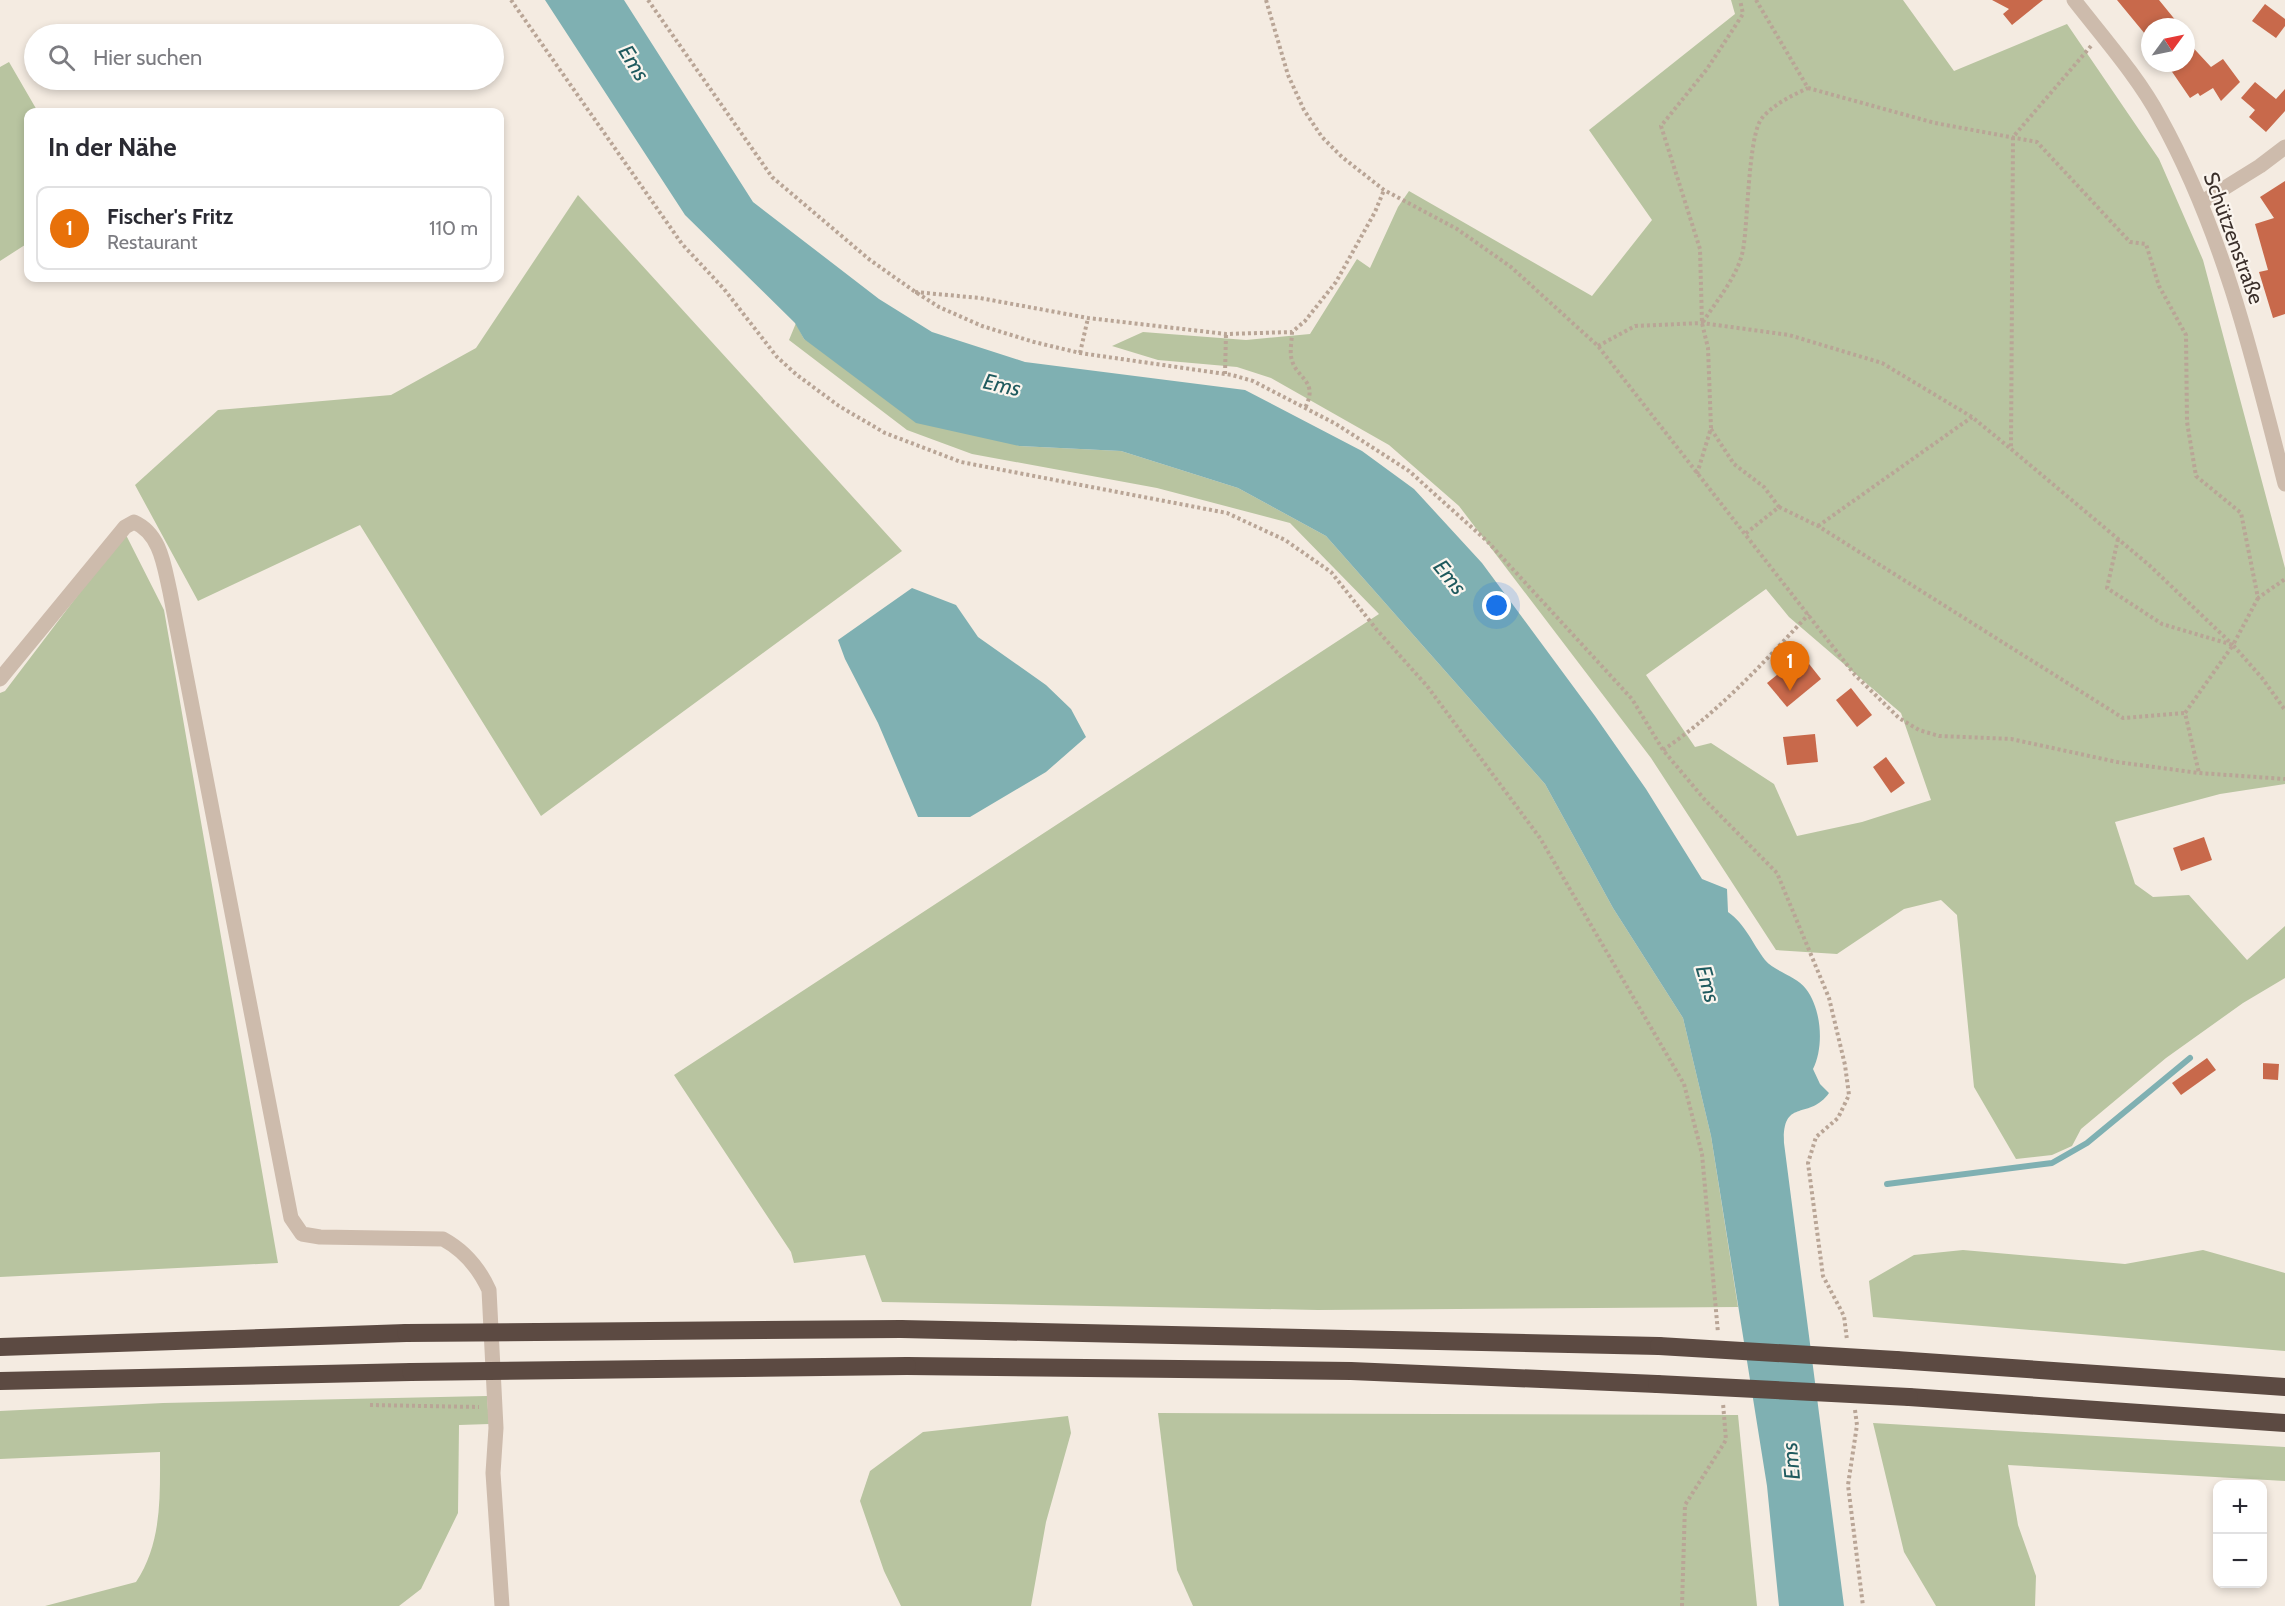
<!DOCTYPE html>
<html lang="de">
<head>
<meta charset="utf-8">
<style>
  body { margin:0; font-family:Cabin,sans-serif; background:#f7f7f7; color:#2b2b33 }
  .controls { position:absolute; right:18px; bottom:18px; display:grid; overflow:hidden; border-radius:12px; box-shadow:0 3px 9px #0003 }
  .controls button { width:54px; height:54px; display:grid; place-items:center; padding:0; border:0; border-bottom:2px solid #e1e1e2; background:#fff; color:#2b2b33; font:30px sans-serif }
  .compass { position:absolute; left:2141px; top:18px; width:54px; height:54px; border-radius:50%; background:#fff; box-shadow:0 3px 9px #0003; rotate:57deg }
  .you { position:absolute; left:1497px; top:606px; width:21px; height:21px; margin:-15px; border:4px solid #fff; border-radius:50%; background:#1a73e8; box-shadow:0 0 0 9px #1a73e833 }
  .badge { display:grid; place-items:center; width:39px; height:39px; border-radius:50%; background:#db2777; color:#fff; font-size:20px; font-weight:700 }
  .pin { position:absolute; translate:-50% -50px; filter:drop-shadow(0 2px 3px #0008) }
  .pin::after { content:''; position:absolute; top:32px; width:21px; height:18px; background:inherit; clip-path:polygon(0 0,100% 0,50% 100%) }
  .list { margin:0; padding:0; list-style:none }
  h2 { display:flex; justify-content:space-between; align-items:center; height:78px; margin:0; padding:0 24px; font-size:26px }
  h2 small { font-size:20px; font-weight:400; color:#7c7c81 }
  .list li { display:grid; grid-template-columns:39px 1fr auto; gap:18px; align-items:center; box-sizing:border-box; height:84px; margin:0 12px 12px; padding:0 12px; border:2px solid #e1e1e2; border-radius:12px }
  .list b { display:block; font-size:22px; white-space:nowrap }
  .list p { margin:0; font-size:20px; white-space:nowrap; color:#7c7c81 }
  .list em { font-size:20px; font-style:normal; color:#7c7c81 }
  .icon { flex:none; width:33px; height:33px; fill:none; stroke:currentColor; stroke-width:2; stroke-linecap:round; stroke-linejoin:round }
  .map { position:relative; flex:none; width:2285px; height:1606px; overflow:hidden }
  .search { position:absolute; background:#fff; box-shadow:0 3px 9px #0003; left:24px; top:24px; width:480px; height:66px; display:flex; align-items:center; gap:15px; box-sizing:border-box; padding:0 21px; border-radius:33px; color:#7c7c81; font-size:22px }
  .panel { position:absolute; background:#fff; box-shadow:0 3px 9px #0003; left:24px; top:108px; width:480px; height:174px; border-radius:12px }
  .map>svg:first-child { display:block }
</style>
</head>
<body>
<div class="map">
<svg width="2285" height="1606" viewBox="0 0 2285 1606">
  <rect width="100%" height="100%" fill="#f4ebe1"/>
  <g fill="#b8c4a0" fill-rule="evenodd">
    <path d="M1731,0H1903L1954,71L2067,24L2159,159L2203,260L2285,568V784L2220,794L2115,822L2135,884L2153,897L2189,895L2247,960L2285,926V978L2243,1003L2166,1058L2081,1129L2072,1146L2052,1155L2016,1159L1974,1087L1957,915L1941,900L1904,909L1837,954L1776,950L1651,758L1459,506L1389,445L1271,378L1237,367L1158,360L1112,346L1143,332L1246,340L1310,334L1357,259L1370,268L1398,207L1409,191L1592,296L1652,220L1589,130L1735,14ZM1766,589L1789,617L1901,713L1931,800L1862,822L1797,836L1774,784L1711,743L1695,747L1646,675Z"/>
    <polygon points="9,62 38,112 28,112 28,243 0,261 0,67"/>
    <polygon points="578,195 902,551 541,816 360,525 198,601 135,485 218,410 391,395 476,348"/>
    <polygon points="796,323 804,339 1019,446 1121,451 1238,488 1326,536 1545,784 1613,908 1683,1018 1711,1136 1738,1307 1318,1310 882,1302 865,1255 794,1263 791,1252 674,1075 1379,614 1290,523 1157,488 972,454 907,430 789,340"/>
    <polygon points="125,533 164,610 278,1263 0,1277 0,693 5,691"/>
    <polygon points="1963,1250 2125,1264 2203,1250 2285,1273 2285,1351 1873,1317 1869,1281 1914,1255"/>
    <path d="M487,1396L489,1424L459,1425L458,1513L421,1589L399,1606H45L136,1582C162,1543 160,1497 160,1452L0,1459V1411L163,1403Z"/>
    <polygon points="1158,1413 1738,1415 1757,1606 1193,1606 1177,1570"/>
    <polygon points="1068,1416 1071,1433 1046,1522 1031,1606 901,1606 884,1571 860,1501 870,1471 923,1432"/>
    <polygon points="1873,1423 2285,1447 2285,1481 2008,1465 2018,1525 2036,1576 2035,1606 1936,1606 1904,1552"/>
  </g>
  <g fill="#7fb0b2">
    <path d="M545,0H624L753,202L879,299L932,332L1025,362L1245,390L1362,451L1414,489L1482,563L1595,716L1646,789L1702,879L1727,889L1728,912C1746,925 1752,943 1765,960C1775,972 1797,976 1806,989C1822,1010 1824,1047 1813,1069L1820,1084L1829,1093C1809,1121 1782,1097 1784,1143L1844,1606H1779L1767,1486L1711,1136L1683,1018L1613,908L1545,784L1326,536L1238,488L1121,451L1019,446L916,423L804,339L795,323L685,215Z"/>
    <polygon points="912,588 956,605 978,637 1046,685 1071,709 1086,737 1046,772 970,817 918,817 878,723 845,659 838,640"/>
  </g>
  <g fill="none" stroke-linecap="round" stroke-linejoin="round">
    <polyline stroke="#7fb0b2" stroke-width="6" points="1887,1184 2052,1163 2087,1143 2190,1058"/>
  </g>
  <g fill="#c8694b">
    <polygon points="1992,0 2043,0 2012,25 2003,14 2009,9"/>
    <polygon points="2117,0 2159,0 2181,27 2150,27 2150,40"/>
    <polygon points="2265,4 2285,19 2285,26 2276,38 2252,21"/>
    <polygon points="2186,40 2211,67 2223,59 2240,82 2221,101 2213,88 2200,96 2198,93 2190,98 2166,63 2186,63"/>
    <polygon points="2255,82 2276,99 2285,89 2285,111 2266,132 2249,117 2255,110 2241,98"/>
    <polygon points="2285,181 2285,314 2273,318 2259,272 2268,270 2255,224 2274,218 2260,197"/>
    <polygon points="1802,655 1821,679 1787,707 1767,683"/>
    <polygon points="1851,688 1872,715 1857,727 1836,700"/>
    <polygon points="1815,734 1818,762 1787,765 1783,737"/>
    <polygon points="1886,757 1905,783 1891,793 1873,767"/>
    <polygon points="2204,837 2212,860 2181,871 2173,848"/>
    <polygon points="2207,1058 2216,1070 2181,1095 2172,1083"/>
    <polygon points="2263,1063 2279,1064 2278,1080 2263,1079"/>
  </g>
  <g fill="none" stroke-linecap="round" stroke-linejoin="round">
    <g stroke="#b9a596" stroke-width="4" stroke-dasharray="3 3" stroke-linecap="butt">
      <polyline points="511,0 682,244 724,289 777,357 797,375 839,406 885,433 961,462 1227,513 1285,540 1331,572 1377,630 1427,686 1540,838 1684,1084 1702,1154 1718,1333"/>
      <polyline points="648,0 772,177 870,260 914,291 939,307 982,326 1034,342 1080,353 1232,375 1253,381 1336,424 1409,471 1487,541 1632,699 1663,750 1705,800 1777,873 1829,998 1845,1065 1849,1095 1838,1118 1816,1137 1808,1163 1823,1276 1844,1316 1847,1340"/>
      <polyline points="1266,0 1288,75 1304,110 1322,137 1342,157 1384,190 1457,229 1511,267 1598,346 1855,675 1899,718 1919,730 1939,736 2011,739 2117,762 2199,773 2285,779"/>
      <polyline points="1756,0 1808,88 1935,123 2037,142 2130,242 2146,244 2159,286 2186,335 2187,422 2196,476 2241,513 2258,598 2285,579"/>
      <polyline points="2091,46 2013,137 2011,449 2149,565 2233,645"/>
      <polyline points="915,292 980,298 1088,318 1226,334 1292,332 1305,321 1336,282 1375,212 1384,190"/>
      <path d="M1703,322C1717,300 1738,276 1743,250C1748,224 1748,135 1762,118C1774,104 1791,96 1808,88"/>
      <path d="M1292,332C1292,339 1290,349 1291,356C1294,379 1320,379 1305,408"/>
      <polyline points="1598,346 1635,326 1702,323 1789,335 1882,363 1972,417 2011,449"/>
      <polyline points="1080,353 1088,318"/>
      <polyline points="1225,374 1226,334"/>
      <polyline points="1711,429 1734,464 1764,487 1779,507 1745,534"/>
      <polyline points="1697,474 1711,428 1708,348 1702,323 1700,249 1661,126 1707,69 1743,14 1740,0"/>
      <polyline points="1779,507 1818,526 2123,718 2185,713"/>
      <polyline points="1818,526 1972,417"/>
      <polyline points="2118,539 2107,588 2162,624 2233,645 2185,713 2199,773"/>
      <polyline points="2258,598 2233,645 2262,678 2285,710"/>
      <path d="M1663,750C1719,712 1763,663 1809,614"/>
      <polyline points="370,1405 479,1407"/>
      <polyline points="1855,1410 1857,1425 1848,1485 1863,1606"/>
      <polyline points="1682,1606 1685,1505 1726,1440 1723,1403"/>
    </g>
    <g stroke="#cdbbac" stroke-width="15">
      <path d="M2074,0C2102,36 2139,78 2160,118C2223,232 2253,358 2285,484"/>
      <polyline points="2202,202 2260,166 2285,147"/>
      <path d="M0,679L125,527L134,522C161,534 164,566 170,592L291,1218L302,1234L320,1237L443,1239C465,1251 479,1268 489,1290L496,1428L493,1473L502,1606"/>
    </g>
    <g stroke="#5c4a42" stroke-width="18">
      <polyline points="901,1329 1659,1346"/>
      <polyline points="0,1347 406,1333"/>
      <polyline points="1896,1360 2285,1387"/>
      <polyline points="907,1366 1351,1371 1657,1384"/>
      <polyline points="0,1381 411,1372"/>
      <polyline points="1909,1397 2285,1423"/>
    </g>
    <g stroke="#5c4a42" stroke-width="18">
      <polyline points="406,1333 901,1329"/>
      <polyline points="1659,1346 1896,1360"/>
      <polyline points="411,1372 907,1366"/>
      <polyline points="1657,1384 1909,1397"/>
    </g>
  </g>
  <g text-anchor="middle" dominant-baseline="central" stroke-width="4.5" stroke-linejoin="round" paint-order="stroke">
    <g font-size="21" fill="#3b302b" stroke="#fbf5ee">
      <text transform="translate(2234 238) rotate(70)">Schützenstraße</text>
    </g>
    <g font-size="22" font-style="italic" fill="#1f5a5e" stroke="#fbf5ee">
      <text transform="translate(634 63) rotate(58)">Ems</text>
      <text transform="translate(1002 385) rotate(13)">Ems</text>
      <text transform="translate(1450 577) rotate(51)">Ems</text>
      <text transform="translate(1708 984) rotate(74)">Ems</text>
      <text transform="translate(1791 1461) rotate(-95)">Ems</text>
    </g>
  </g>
</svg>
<div class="controls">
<button>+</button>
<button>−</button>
</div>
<svg class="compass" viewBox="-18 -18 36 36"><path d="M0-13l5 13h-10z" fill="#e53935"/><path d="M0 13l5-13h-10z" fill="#7c7c81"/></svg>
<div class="you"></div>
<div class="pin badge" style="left:1790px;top:691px;background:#e8710a">1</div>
<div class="search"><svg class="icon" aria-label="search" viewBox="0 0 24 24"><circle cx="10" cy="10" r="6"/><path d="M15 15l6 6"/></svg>Hier suchen</div>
<section class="panel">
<h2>In der Nähe<small></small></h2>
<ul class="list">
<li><span class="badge" style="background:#e8710a">1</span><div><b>Fischer's Fritz</b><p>Restaurant</p></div><em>110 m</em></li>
</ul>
</section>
</div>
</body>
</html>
